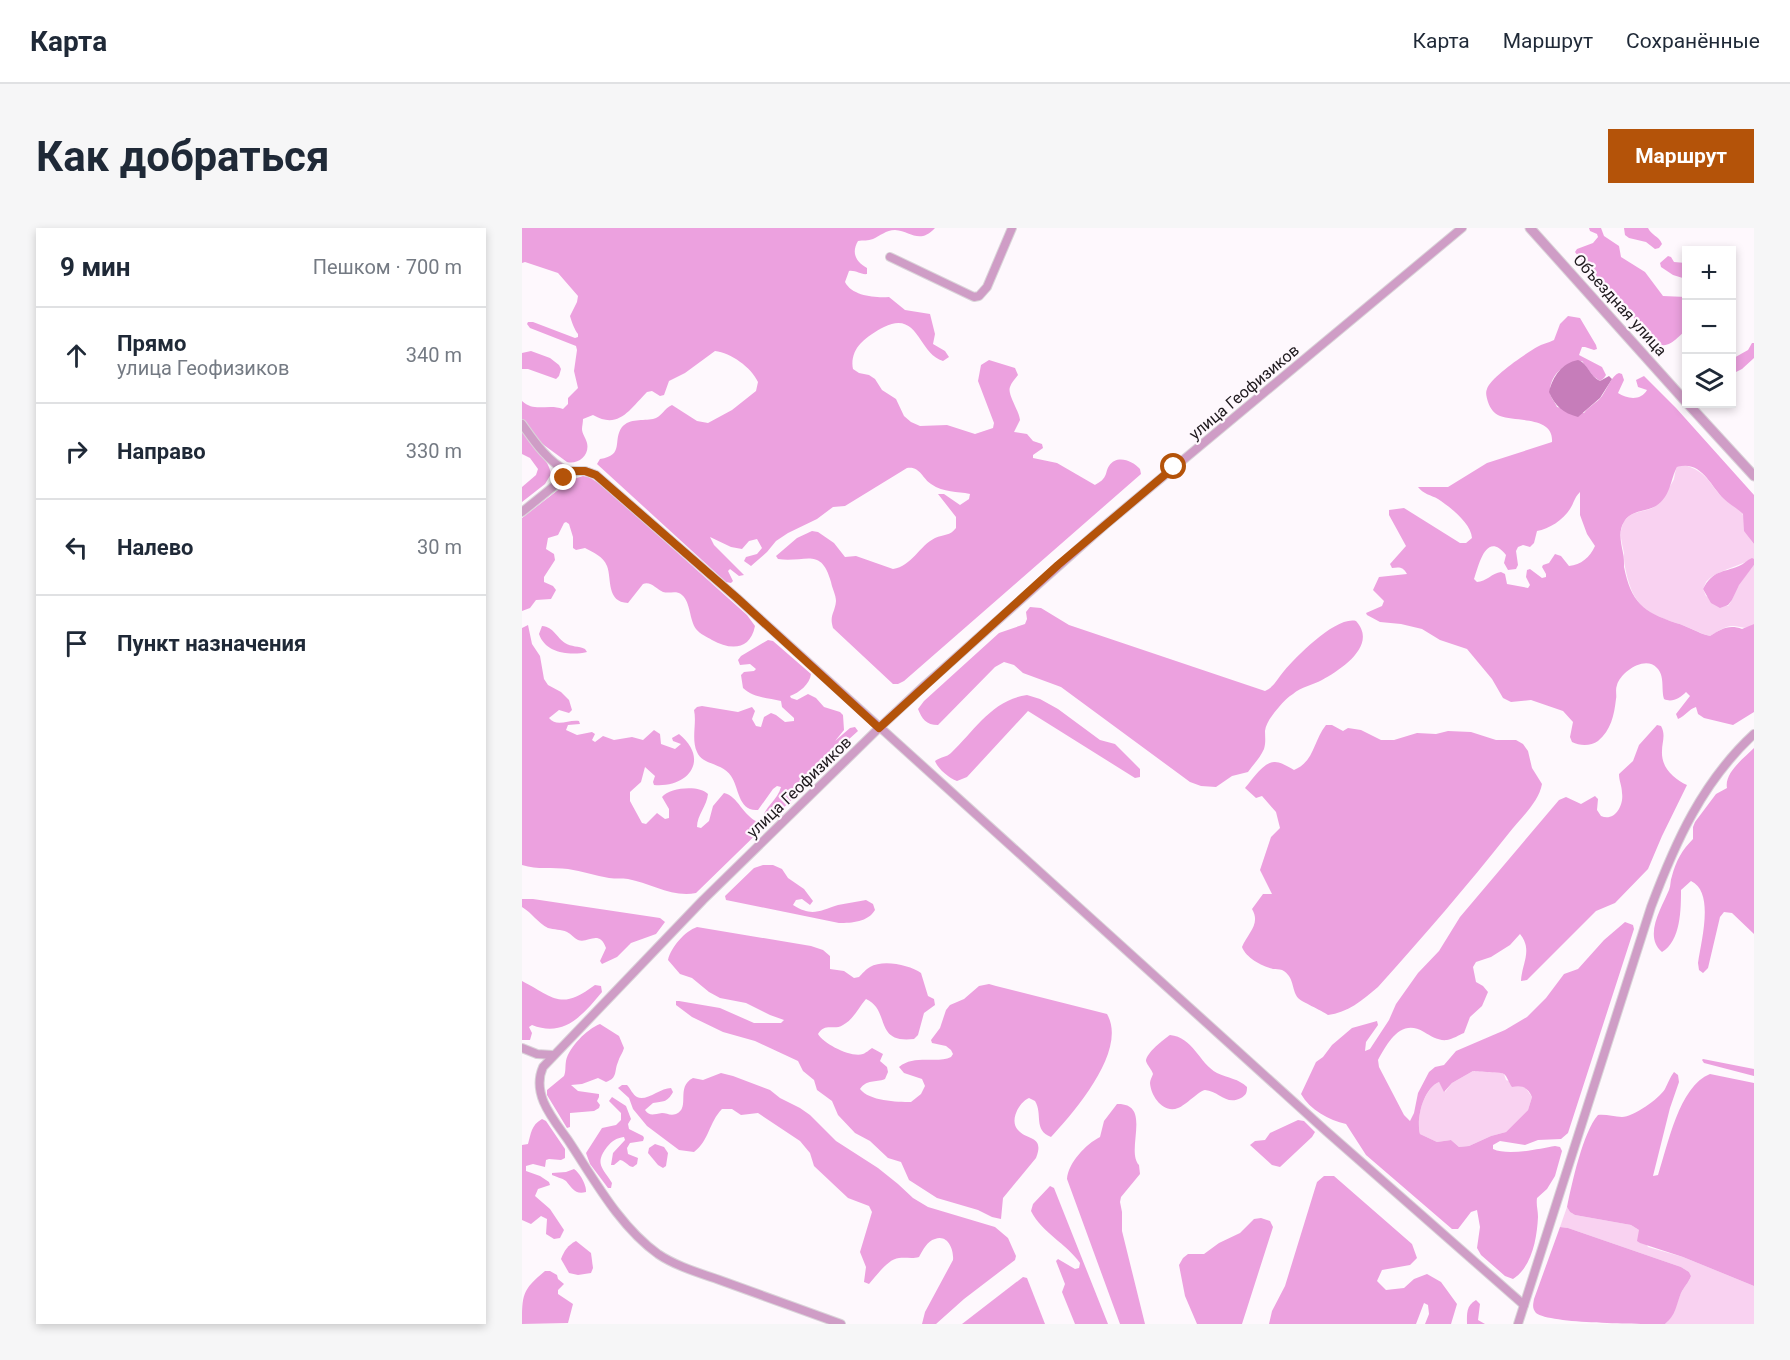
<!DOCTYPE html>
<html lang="ru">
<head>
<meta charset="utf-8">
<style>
  body { margin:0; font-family:Roboto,sans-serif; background:#f6f6f7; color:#1f2937 }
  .controls { position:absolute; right:18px; top:18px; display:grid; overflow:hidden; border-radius:0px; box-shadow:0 3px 9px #0003 }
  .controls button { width:54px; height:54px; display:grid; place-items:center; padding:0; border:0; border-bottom:2px solid #e0e1e3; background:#fff; color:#1f2937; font:30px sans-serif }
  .stop { position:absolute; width:18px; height:18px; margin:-14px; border:4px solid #b45309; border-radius:50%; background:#fff }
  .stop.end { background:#b45309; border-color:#fff; box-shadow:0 2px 6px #0008 }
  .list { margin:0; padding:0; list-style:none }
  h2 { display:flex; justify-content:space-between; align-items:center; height:78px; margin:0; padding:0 24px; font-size:26px }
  h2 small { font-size:20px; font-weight:400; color:#747a83 }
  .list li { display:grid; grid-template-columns:39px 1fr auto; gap:18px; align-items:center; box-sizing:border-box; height:96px; padding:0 24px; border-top:2px solid #e0e1e3 }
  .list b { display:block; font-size:22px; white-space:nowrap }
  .list p { margin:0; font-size:20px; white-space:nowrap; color:#747a83 }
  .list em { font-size:20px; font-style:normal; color:#747a83 }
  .icon { flex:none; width:33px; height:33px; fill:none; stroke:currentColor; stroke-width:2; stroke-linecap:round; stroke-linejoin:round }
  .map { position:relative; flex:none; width:1232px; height:1096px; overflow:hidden; border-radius:0px }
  header { display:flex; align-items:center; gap:36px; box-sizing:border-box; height:84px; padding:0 30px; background:#fff; border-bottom:2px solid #e0e1e3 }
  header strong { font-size:28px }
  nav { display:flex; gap:33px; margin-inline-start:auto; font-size:21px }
  .intro { display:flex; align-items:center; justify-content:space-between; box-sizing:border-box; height:144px; padding:0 36px }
  h1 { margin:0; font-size:42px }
  .button { padding:15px 27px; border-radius:0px; background:#b45309; color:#fff; font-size:21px; font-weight:700 }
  main { display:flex; gap:36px; padding:0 36px }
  aside { flex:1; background:#fff; border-radius:0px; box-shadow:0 3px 9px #0003 }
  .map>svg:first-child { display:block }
</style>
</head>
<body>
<header>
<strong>Карта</strong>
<nav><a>Карта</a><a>Маршрут</a><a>Сохранённые</a></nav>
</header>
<div class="intro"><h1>Как добраться</h1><a class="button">Маршрут</a></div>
<main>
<aside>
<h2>9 мин<small>Пешком · 700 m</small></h2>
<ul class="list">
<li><svg class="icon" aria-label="ahead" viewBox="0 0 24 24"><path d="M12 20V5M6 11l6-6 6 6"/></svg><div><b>Прямо</b><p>улица Геофизиков</p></div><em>340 m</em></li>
<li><svg class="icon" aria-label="right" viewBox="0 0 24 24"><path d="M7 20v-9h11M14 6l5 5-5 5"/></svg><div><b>Направо</b></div><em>330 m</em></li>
<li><svg class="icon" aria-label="left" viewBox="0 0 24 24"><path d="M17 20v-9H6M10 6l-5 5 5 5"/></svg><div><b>Налево</b></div><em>30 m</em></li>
<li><svg class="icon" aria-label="arrive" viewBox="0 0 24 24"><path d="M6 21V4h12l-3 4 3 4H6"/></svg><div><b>Пункт назначения</b></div></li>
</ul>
</aside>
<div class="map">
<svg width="1232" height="1096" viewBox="0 0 1232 1096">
  <rect width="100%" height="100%" fill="#fef8fd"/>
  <g fill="#f9d2f1">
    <path d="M1162,237C1186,244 1186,255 1201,270C1207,275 1216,279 1220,285C1226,296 1222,304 1232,316V331H1230C1219,337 1193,344 1186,352C1183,354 1183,358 1181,361L1184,368L1206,378L1210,372L1216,357L1232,337V396C1224,402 1221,399 1212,398C1204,397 1195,404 1188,408C1176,405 1166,398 1154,395C1121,384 1110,375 1103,339C1102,334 1102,330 1102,325C1100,315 1096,304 1102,294C1108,282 1124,285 1134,278C1137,275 1150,256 1152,251C1153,246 1153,243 1155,239Z"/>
    <path d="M951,843C961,844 973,842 982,846L984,852L1003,859L1010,869L1006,882L984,904L969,908L947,918L937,919L929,912L915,914L898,906C894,890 901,862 917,854L923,864L930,855Z"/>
    <path d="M1045,979L1048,984L1053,987L1109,997L1117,1002L1126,1019L1161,1029L1232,1058V1096H1143C1152,1089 1154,1075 1159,1065C1162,1059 1167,1054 1169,1048L1167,1044L1159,1039L1046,1000L1038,999Z"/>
  </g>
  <g fill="#eca1df" fill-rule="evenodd">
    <path d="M0,0H413C397,17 389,3 373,2C364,2 358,8 351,11C346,13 341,12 336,13C329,25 334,34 345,40V46C339,47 334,42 327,43L323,54C330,68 353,70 367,69L383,82L408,86L413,106L411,116L423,123L427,129L421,133C396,126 397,82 362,99C354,103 345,109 339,115C332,122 329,132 331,141L337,145L347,147L353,151L360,162L374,171L382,188L389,194L398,198L425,197L453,206L471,200L472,195L456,153L459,137L467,132L493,140L496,147C493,151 489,155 488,159C485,166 497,182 498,192L492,204L505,206L511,213L520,216L521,220L511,227V230L535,235L573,257C574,256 580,253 581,251C585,247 584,242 587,238C595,226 611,233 618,241L619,246L382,453L376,456H371L311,400C307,387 313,385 314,373C314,367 310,360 309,354C299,318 284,335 256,331L254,328L275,310L290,303L296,304L312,315L323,329L334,328L371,341C390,338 397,318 413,310C422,306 428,308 434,300V289L416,266H422L438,277L447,271L448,266C435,263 422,265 409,256C400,250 398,238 385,240L323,278L311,279L295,291L266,305L254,313L245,324L229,338L222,333L224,329L235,326L240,320L235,311L227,313L220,321L209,319L188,309L192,317L222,347L217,348L208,341L206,343L211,353L209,355L204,354L75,236L78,231C103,227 90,213 100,199C108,190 121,193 131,191C140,189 142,180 150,177L175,193L186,195L210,182L234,163L236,154C229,139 209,125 193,123L163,145L147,153L142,167L138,168L130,163L125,164C108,181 97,202 71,187L61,191C61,195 60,198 60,201C60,206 64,210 65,215C68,227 56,237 45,234L11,209C12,223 27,231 29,246L23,256L0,274V259L14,247L16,241L8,230L0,226V173C13,185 26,175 41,181L46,176V170L56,160L52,143L55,122L54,118L8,100L5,96L6,94H11L53,110L56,109V106C53,103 49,92 48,88L55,74L56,68L36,45L3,34L0,35Z"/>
    <path d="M1067,0H1079L1082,8L1097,18L1099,29L1123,44L1141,68L1164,69V102C1156,109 1148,120 1136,117L1056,28L1053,24L1055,21L1071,15L1076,9L1075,6L1068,3Z"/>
    <path d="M1102,0H1126C1129,7 1137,8 1140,16L1137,20L1133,21L1124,14L1107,10L1103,7Z"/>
    <polygon points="1146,28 1149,29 1152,34 1164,35 1164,51 1151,47 1139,39 1138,35"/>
    <path d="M1046,88L1058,90L1074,117L1075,121L1072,122L1063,119H1060L1057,127L1080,139L1084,147L1082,150L1078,153L1071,148L1060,133C1045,133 1029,145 1028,162C1027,168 1033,174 1035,179L1062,185C1067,178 1075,175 1080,168C1085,161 1090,147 1097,145L1100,146L1102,152L1096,165C1105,171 1119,173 1125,162L1116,159L1114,152L1122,148L1154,180L1232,267V316L1222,303L1221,286C1215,280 1208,277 1202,271C1188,258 1180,232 1155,239C1148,252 1149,268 1134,278C1124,284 1108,282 1102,294C1096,303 1099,315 1101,325C1102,329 1102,334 1102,339C1109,374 1121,384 1154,395C1166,398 1175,405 1188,408C1199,401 1207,396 1220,401L1232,396V484L1211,497L1182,490L1176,486L1174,479C1167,481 1163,488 1156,491L1154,486L1168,468L1164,464C1158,470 1150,475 1142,471C1139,461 1143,448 1135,440C1123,427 1099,444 1095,457C1093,462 1095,467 1094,471C1092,488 1089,502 1076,513C1069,518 1058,518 1050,514L1048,509L1051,494L1041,483L1009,472L989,474L981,470L970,451L945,421L918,412L900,401L879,396L858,394L845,387L844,385L860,378L862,373L851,362L857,349L885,346C881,339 878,339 870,340L868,336L884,318L867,287V282L882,280L938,315H944L950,310C949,295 928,279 916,271C909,267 901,266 896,259H926L965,235L1030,214C1032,188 994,194 978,188C972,186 968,180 966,174C965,170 963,165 965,161C969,149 1003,126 1015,119C1020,116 1026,115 1032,112L1038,96ZM1058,264V287L1065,306L1073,318C1068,329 1059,337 1047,338L1039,328L1033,326L1027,335L1021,337L1020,339L1024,346V349L1020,350L1008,341L1005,342L1004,349L1008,357L1006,360L985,356L983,346L979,344C970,345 964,354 955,354L952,351C957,337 964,302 984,327L982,335L986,342L994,341L996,337L994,323L996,319L1001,317L1008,319L1012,315L1015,303C1027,301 1041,292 1048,281C1052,275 1052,270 1058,264Z"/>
    <polygon points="1230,115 1232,115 1232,130 1220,141 1210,146 1210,131 1226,122"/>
    <polygon points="9,123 28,130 37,137 39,141 37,148 34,151 6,141 0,141 0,125"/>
    <path d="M61,248L67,249L81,258L225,387L233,398C228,423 208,422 190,412C185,409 178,406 174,401C167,391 169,375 160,367C154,362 148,366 141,364C134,361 129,353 121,356L106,375C84,374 90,351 85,338C81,328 72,325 63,320L54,322L51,320V309L47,296L44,294L42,295L36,307L26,310L24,321L32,326L33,332L22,349V354L31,358L34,362L29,371L14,372L8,380L0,383V290L49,252Z"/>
    <path d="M1230,330L1232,331V337L1217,357L1210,372L1206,377L1198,380L1189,375L1181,361C1191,342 1200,345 1217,338C1222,336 1225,332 1230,330Z"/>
    <path d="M508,379L519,380L547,397L743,463C752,459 756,450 762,443C775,428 814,388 834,393C856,417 820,441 800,452C791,457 779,459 771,466C766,469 761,474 757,479C752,485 744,494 743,503C743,509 744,514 742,521C738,530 731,537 726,544L710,548L694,559L679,558L668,554L539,459L501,445L492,437L482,434L473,439L416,497C404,497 400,491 396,481L402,473L477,405L503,396L505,391L504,384Z"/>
    <path d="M6,397L10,416L18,428L22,451L26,457L39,464L47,472L50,482L47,485L37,482L27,490C35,500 47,491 57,493L58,496L46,497L44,502L55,507L70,504L73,506L70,512L73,514L81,508L92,512L110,509L121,512L132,502L138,506L139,516L153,521L159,516L151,513L150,510L157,506C188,531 167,560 132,557L131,554L133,548L123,539L119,554L108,564V573L120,595L124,596L135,585L143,591L147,590V581L140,569C148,559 178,557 186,566C185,578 175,587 175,599L179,600L187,593L191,578L202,565C216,568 221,588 236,594L240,592C242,579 256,572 259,559L255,558L251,561L236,582C216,584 217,559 209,548C201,535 180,537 175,524C169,511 175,495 172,482L175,479L180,478L216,484L230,479L233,483L230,491L234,498L239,499L242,489L249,485L254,487L263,494L272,493V490L260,479L259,473C246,470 232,470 221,460L219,447L222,444L232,443L234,441L228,436L218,437L216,432L219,428L246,412L251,413L289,446C288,456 277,465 268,468L269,470L275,472L286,466L294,470L302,479L318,484L321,487L322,502L313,513L328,500L333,499L336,503L295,540L290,546L288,554L174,665C151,670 128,655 106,651C100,650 94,651 87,650C74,648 60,643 46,641C30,639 16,642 0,637V400Z"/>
    <path d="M20,398C32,399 34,409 43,415C49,419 57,418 63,421L65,424C48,428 23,425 17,406Z"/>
    <path d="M505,467L518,471L536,481L578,512L593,516L618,541V549L613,550L506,483L445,549L435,553C427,550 416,541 413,533C418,529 425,529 429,525C453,502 470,472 505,467Z"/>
    <path d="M804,497H810L821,503L826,500L839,502L859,512H872L895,505L914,506L926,503L949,504L974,512H994L1001,516L1006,523L1010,540L1020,556C1017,574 998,591 987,605C945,658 901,709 856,759C841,772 825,785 806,787C799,782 780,774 776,770C769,761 773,749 760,742C757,741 754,741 751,741C740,738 724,730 720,719C726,705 739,696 730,681L741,666H750L738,642L749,609L758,600L754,584L740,568L734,570L723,560C730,552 742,533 753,534C759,534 767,539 772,542C793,533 791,513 804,497Z"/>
    <path d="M1135,497L1139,498C1144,507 1140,514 1140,523C1139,540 1152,551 1165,557L1140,608L1126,641L1093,675L1074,683L1005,752L999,753C1000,735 1011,722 998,706L988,717L969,729L954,734L951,739L954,754L961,758L966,764L960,778L948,789L942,805C937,807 931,811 925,812C916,813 909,808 902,804C879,790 866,814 856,832L857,839L882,887L888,893L892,885L896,865L907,844L913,839L922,837L934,823L983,802L1005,789L1024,770L1042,746L1056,741L1082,712L1103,694L1111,697L1112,701L1046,905L1039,911L1016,912L1003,917L978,913L971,917V921C986,928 1016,921 1033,918L1038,919L1040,923L1033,948L1025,961L1015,970C1014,977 1016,982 1016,989C1015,1010 1010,1039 991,1051L983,1048L959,1027L955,1020L958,999L955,982L949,984L936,1001H930L844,927L824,896C807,892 788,882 779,866L794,834L801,829L810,817L830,800L855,793L856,797L844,814L843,823L848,821L867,792L874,776L896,745L917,723L938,689L1037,572L1044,569L1059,576L1073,568L1076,571L1075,582L1079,588C1093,594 1102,577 1100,565C1100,558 1097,553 1097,546L1111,533L1117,517ZM951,843C956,844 980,844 982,846C985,848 987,855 990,859C1000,857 1006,859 1010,869L1006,882L984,904L969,908L947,918L937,919L929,912L915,914L898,906C894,891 901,861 917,854L922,864L930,855Z"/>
    <path d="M1232,520V706L1210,685L1202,684L1198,689L1186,740L1181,745L1177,742L1176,735C1179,713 1193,664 1169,653L1159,662C1159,681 1159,713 1140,724C1121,708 1140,679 1147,662C1149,657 1148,653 1150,648C1154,633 1160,622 1171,611V599L1173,594L1194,566L1205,560C1202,545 1222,530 1232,520Z"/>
    <path d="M241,637H251L260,641L266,650L282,661L291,673L288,677L280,671L274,672L271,677C290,689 297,683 316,677C325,675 335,674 344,672L351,676L353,682C346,694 330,695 317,695L204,672L203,668L232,640Z"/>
    <path d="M0,671H11L138,690L143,694L134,706L109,715L95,729L80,736L78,733L84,720C77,701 66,716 56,712C52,710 49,706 45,704C39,701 32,702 26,700C16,695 10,685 0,679Z"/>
    <path d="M175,699L289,718L301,722L308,728V741L322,743L332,750L337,749C340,746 344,741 348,739C361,731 388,737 399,745L406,768L412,771L413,777L402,785L396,807L392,811C351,816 369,782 344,771C336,780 332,791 321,797C312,803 303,794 296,806C302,816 329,830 341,826C342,826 349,821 350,820L361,826L358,833L365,839L366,844L363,851C353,855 345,851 338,861C347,873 375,874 389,874L399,866L403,858L400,851L382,845L377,839C392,826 416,836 429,829L431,826L429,822L424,818L410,815L409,812L418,800L424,782L428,777L442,771L457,758L467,756L474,758L585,786C606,822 553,883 529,909C511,902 521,886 513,873L507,870C497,874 487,893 496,902C505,913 523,907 514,930L481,970L479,991L470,989L456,982L415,970L387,952L379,934L366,930L348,913L333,905L316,887L310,873L295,862L292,852L281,843L276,833L233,813L201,804L170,789L154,777V773H157L198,780L232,795H259L262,792L248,787L224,775L198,770L187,764L170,750L158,746L146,732C149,719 163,703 175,699Z"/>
    <path d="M0,753C34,771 39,782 73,757L79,758L80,764C61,787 42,810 10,797L7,799L10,805L8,812H0Z"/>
    <path d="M78,796L97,808L102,820C101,825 97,829 96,834C92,843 96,850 84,854L76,850L60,856L49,857L56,863L77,866V869L75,873L78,877L77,880L72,883L48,885V899L45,900L25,867V862L42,848C44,843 43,839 44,833C47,819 65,801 78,796Z"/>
    <path d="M648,807C671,809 677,835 695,845C706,850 717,851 725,859C725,865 724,867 719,870C704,878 697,863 683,862C678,862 663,878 656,880C642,886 629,869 628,855C628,852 630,849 631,846C630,842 625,837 624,833C624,825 642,811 648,807Z"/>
    <polygon points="1181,831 1232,841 1232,848 1182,835 1180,832"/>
    <path d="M1152,844L1156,847L1157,854L1148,880L1131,948L1136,947C1146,917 1157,858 1188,846L1232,855V1058L1161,1029L1118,1015L1115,1013L1117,1002L1109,997L1053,987L1048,984L1045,979C1050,955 1061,904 1076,887C1084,886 1092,889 1100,889C1111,889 1137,871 1143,861C1146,855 1148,849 1152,844Z"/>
    <path d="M199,845L211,848L248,862L258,870L278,880L288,887L314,913L356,940L376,956L391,970L406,979L473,999L486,1010L494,1028L493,1032L442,1071L414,1096H400L403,1084L431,1032C432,1022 426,1006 413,1011C405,1013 401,1022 397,1029C390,1031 384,1029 377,1030C366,1031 355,1047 347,1056L342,1054L344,1039L338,1024L350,984L347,978L326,970L292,938L288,925L278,913L236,885L219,887L210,881H200C187,894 187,913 172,924L157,922L125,898L111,881L107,870L96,860L100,857H105C108,860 111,867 115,869C124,874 138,860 149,860L151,864C145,875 141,873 131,875L123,882C128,889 132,886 140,885C145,885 148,888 154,886C169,880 153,859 171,850L181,852Z"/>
    <path d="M90,869L104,878L109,891L106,896L107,901L121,908L122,910L121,913L108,915L105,920L106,926L116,930L115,936L111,939C105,938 104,933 98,932L92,937H89L91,925L103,912L102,909C94,910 90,913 85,919C72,936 81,940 90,955L89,960H86L68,936L64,925L80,900L94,897L99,892V885L87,873Z"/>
    <path d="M595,876C631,875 603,922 617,937L618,946L599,969L598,974L600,984V1003L623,1096H598L545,951C546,935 564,916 578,909L582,893Z"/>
    <path d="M20,891L24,893L43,921V930L39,932L27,931L24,932L23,939L11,936L4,938V943L18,948L27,954L28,957L16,961L13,968L28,981L42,1002L38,1010L32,1011L24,1006L25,991L19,988L9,996L0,992V917L6,916C9,906 9,897 20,891Z"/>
    <polygon points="776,892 782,893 793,904 790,909 758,939 750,937 728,917 733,913 743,912 748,905"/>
    <polygon points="133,916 142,919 146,925 144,938 141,940 136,937 126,925 127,920"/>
    <path d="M52,941C57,944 65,957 64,964C53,967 50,960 44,953C40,950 34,949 30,947V945L44,944Z"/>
    <polygon points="802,948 812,948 890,1016 895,1030 888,1037 860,1042 855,1053 864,1062 882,1060 892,1051 905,1046 919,1054 935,1076 929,1096 903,1096 907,1086 906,1077 902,1075 894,1096 747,1096 750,1083 763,1058 795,954"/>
    <path d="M528,958L532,960L586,1096H553L540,1064L543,1056L534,1033L536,1031L553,1041L557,1040L558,1035C544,1015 520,1005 509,983L511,976Z"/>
    <polygon points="739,990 748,993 751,999 720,1096 675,1096 663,1068 657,1037 661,1030 666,1026 682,1026 697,1015 718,1005 732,991"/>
    <path d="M1038,999L1046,1000L1159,1039L1167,1044L1169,1048C1167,1054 1162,1059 1159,1065C1154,1077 1154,1087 1143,1096C1119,1096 1028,1096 1014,1085C1010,1080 1011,1077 1012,1071Z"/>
    <path d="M54,1013L69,1025L71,1040L69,1045L56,1047L47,1045L39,1031C42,1023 46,1017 54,1013Z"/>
    <path d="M23,1043H28L35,1047L36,1051L42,1056L36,1062V1066L51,1076L46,1095L0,1096C0,1067 0,1062 23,1043Z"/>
    <polygon points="501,1049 505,1050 523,1096 440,1096"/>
    <path d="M954,1072L958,1076L956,1092L963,1096H945C945,1085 944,1078 954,1072Z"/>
  </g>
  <path fill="#c67dba" d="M1056,132C1066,135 1068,149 1078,153L1087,148L1090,151L1078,170L1056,189C1041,185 1033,178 1027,164C1031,148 1040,135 1056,132Z"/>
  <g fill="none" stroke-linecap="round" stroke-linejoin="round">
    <g stroke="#dad4d9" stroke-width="10">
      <g id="minor">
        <polyline points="368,29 452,69 457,68 465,59 490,0"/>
        <path d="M0,196C12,213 26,234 45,243"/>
        <polyline points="0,284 42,250 45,243 63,243 74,247 215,370 804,903 1002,1077"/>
        <polyline points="0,820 15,826 31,827"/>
        <path d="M319,1096C280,1082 242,1068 203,1054C181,1046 155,1039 136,1026C97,998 72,951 46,912C31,891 9,866 21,839L181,672L357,500L403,457L583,297L940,0"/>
        <path d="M996,1096L1129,679C1153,615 1180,554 1232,506"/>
      </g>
    </g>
    <g stroke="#dad4d9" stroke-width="11">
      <g id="tertiary">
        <polyline points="1008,0 1164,174"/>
        <polyline points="1166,176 1232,248"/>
      </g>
    </g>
    <use href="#minor" stroke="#cf9dc6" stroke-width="8"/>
    <use href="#tertiary" stroke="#cf9dc6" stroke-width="9"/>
  </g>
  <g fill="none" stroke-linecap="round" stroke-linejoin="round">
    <polyline stroke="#b45309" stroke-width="8" points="42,250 45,243 63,243 74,247 215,370 357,500 536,337 652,239"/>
  </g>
  <g text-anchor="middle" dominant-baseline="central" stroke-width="4.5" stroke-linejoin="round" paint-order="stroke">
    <g font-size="16" fill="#1e191d" stroke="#fef8fd">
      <text transform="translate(1098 77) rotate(48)">Объездная улица</text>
      <text transform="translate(722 164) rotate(-40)">улица Геофизиков</text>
      <text transform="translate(277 559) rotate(-44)">улица Геофизиков</text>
    </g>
  </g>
</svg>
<div class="controls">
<button>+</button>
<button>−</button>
<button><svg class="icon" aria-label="layers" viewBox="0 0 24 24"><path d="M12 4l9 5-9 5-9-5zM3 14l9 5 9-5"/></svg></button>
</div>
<div class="stop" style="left:652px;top:239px"></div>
<div class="stop end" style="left:42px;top:250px"></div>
</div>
</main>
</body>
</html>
